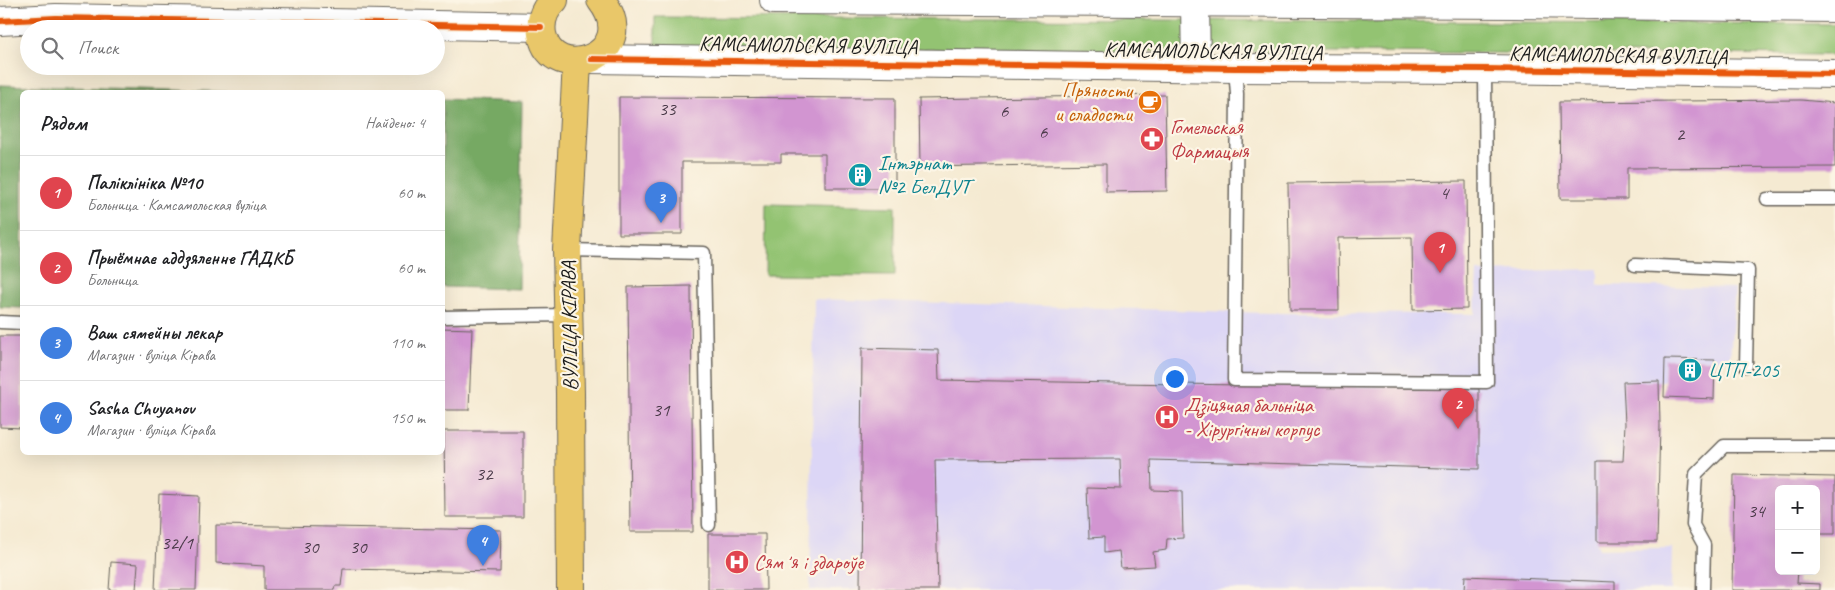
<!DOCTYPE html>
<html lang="ru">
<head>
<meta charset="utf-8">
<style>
  body { margin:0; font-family:Caveat,sans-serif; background:#f2f2f2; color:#202124 }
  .controls { position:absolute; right:15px; bottom:15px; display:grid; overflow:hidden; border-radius:8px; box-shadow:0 5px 20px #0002 }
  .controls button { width:45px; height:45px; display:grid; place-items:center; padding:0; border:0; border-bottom:1px solid #e0e0e0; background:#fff; color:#202124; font:25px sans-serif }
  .you { position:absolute; left:1174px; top:378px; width:18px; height:18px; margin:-12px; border:4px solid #fff; border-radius:50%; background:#1a73e8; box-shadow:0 0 0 8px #1a73e833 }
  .badge { display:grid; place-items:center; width:32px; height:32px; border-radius:50%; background:#1a73e8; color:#fff; font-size:16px; font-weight:700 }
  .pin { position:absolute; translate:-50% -41px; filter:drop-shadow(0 1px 2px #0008) }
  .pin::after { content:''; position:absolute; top:26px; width:18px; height:15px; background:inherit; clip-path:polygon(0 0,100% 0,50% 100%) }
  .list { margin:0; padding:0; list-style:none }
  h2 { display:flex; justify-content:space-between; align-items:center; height:65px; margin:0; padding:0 20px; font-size:21px }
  h2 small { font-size:16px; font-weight:400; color:#757577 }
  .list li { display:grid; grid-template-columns:32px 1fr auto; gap:15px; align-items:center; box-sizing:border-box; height:75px; padding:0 20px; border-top:1px solid #e0e0e0 }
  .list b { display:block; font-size:19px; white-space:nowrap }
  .list p { margin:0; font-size:16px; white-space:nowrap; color:#757577 }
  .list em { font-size:16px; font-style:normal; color:#757577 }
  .icon { flex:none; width:28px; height:28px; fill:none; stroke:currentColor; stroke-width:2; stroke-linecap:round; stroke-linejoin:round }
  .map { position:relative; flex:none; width:1835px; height:590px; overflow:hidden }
  .search { position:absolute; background:#fff; box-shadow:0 5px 20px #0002; left:20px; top:20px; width:425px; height:55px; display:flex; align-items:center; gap:12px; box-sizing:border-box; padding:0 18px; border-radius:28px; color:#757577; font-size:19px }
  .panel { position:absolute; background:#fff; box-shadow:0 5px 20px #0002; left:20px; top:90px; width:425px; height:365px; border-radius:8px }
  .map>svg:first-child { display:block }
</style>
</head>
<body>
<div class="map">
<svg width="1835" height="590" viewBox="0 0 1835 590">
  <rect width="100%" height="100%" fill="#fcf5e5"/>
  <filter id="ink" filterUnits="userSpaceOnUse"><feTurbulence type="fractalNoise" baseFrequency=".02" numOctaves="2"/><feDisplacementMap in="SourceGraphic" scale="10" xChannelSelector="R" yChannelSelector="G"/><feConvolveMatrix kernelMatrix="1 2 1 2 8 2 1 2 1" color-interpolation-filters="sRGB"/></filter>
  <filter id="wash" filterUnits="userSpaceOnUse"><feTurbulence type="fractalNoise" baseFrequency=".0096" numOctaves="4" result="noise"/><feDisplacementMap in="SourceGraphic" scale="20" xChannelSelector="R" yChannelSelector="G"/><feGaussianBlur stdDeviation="1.12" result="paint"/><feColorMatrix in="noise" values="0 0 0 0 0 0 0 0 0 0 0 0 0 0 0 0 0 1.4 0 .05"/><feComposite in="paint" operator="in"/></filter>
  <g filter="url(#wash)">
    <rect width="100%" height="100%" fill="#f5ead2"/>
    <polygon fill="#dcd6f6" points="1598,269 1598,285 1735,288 1730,360 1665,359 1664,381 1623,383 1625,424 1660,425 1659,462 1597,461 1597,542 1599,549 1672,548 1671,590 810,590 814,299 1268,313 1475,314 1477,272"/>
    <g fill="#93c372" stroke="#587047">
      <polygon points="655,17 1835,24 1835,55 655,48"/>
      <polygon points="766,204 895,207 895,276 765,275"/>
    </g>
    <g fill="#76a964" stroke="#496240">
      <polygon points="0,85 239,92 22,92 22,308 0,307"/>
      <polygon points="443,99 522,102 519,289 443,287"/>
    </g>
    <g id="blocks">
      <g fill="#d295d1">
        <polygon points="1165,95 1167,191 1106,192 1106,164 920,167 919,99"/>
        <polygon points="619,97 895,98 895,188 825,188 825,154 781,154 781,162 682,162 682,234 619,234"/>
        <polygon points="1801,100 1835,103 1835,167 1627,168 1627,199 1560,199 1559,102"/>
        <polygon points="1466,181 1467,309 1413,310 1412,237 1338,238 1339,310 1290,310 1288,183"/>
        <polygon points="691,286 693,532 630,532 628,287"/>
        <polygon points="442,328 472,329 469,410 442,410"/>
        <polygon points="0,336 22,336 22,428 0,427"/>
        <polygon points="862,348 938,350 939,380 1479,389 1479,469 1151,460 1152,490 1182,491 1183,538 1167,539 1166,550 1153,552 1155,566 1121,568 1119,551 1104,553 1104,537 1089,538 1087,488 1121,489 1120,459 935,460 938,590 860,590"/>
        <polygon points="1665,359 1715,360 1714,399 1664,397"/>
        <polygon points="1659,381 1660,425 1657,542 1597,542 1597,461 1623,461 1625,424 1623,382"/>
        <polygon points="444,431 523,431 523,517 445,517"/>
        <polygon points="1734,475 1835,477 1835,534 1816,534 1816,489 1779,489 1779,571 1798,571 1797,583 1820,584 1820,590 1732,590"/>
        <polygon points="159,494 199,496 196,590 155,590"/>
        <polygon points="216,525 501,530 500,572 343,569 341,586 335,586 334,590 264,590 264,566 216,563"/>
        <polygon points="708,534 765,534 766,590 708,590"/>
        <polygon points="111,562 138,564 136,590 109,590"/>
        <polygon points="1465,576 1615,582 1615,590 1464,590"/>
      </g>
    </g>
  </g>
  <g filter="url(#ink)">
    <use href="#blocks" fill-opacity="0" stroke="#68645c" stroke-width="1"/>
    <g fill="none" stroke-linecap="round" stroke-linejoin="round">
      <g stroke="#68645c" stroke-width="15">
        <g id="service">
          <polyline points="1235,68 1237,94 1234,380 1487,382 1485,69"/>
          <polyline points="1767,199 1835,199"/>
          <polyline points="567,250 704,253 709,525"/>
          <polyline points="1635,265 1748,270 1746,366"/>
          <polyline points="442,317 569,315"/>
          <polyline points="0,322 22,323"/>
          <polyline points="1703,590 1704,545 1693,525 1696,474 1724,446 1835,446"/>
        </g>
      </g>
      <g stroke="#68645c" stroke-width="30">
        <g id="tertiary">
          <polyline points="774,0 1514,4 1835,8"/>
          <polyline points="1195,3 1196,67"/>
          <polyline points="0,21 56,18 541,27"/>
          <polyline points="591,59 1235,68 1485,69 1835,74"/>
        </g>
      </g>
      <g stroke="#68645c" stroke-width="30">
        <g id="primary">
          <path d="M554,0C544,9 540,21 542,34C552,88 644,55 601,0"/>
          <polyline points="571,590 570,393 567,250 577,62"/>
        </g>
      </g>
      <use href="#service" stroke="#fff" stroke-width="12"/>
      <use href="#tertiary" stroke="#fff" stroke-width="28"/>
      <use href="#primary" stroke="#e9c769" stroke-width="28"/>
      <g stroke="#fcf5e5" stroke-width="9">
        <g id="cycleway">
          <polyline points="0,21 56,18 541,27"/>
          <polyline points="591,59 1235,68 1485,69 1835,74"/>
        </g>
      </g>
      <use href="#cycleway" stroke="#e8590c" stroke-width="6"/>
    </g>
  </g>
  <defs>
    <g id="cafe-disc" transform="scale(1.25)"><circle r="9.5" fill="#e8710a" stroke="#fcf5e5"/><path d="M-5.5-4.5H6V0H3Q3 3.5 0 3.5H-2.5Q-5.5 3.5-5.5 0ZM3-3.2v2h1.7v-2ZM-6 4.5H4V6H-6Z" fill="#fff"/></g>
    <g id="pharmacy-disc" transform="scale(1.25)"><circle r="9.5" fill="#e0444e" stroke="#fcf5e5"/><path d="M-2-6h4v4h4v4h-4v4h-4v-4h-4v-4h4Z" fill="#fff"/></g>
    <g id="building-disc" transform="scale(1.25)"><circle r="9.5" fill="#0f9aa8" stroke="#fcf5e5"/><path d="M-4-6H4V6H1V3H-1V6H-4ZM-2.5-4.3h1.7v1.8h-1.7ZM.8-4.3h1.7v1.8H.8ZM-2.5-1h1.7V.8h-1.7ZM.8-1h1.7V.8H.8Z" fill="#fff"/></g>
    <g id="hospital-disc" transform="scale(1.25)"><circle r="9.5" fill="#e0444e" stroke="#fcf5e5"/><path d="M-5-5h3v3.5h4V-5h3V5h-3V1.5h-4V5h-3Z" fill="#fff"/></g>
  </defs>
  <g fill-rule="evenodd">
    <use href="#cafe-disc" x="1150" y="102"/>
    <use href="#pharmacy-disc" x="1152" y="139"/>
    <use href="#building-disc" x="860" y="175"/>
    <use href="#building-disc" x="1690" y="370"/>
    <use href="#hospital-disc" x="1167" y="417"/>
    <use href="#hospital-disc" x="737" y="562"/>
  </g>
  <g text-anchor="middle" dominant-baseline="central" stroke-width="4.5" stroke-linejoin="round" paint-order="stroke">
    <g font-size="19" fill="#4a3a49">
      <text x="667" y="109">33</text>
      <text x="1004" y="111">6</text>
      <text x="1043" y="132">6</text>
      <text x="1680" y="134">2</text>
      <text x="1444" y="193">4</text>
      <text x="661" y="410">31</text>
      <text x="484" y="474">32</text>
      <text x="1756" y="511">34</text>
      <text x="177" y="543">32/1</text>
      <text x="310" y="547">30</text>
      <text x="358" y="547">30</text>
    </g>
    <g font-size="21" fill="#1c1c1c" stroke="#fcf5e5">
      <text transform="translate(808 45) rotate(1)">КАМСАМОЛЬСКАЯ ВУЛІЦА</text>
      <text transform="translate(1213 51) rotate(1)">КАМСАМОЛЬСКАЯ ВУЛІЦА</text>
      <text transform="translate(1618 55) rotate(1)">КАМСАМОЛЬСКАЯ ВУЛІЦА</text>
      <text transform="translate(569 326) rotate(-91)">ВУЛІЦА КІРАВА</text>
    </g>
    <g font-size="21" fill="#c56008" stroke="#fcf5e5" text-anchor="end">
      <text x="1132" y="90">Пряности<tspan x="1132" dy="24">и сладости</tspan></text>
    </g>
    <g font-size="21" fill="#be3a42" stroke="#fcf5e5" text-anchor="start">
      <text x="1170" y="127">Гомельская<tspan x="1170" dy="24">Фармацыя</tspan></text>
      <text x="1184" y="405">Дзіцячая бальніца<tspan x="1184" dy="24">- Хірургічны корпус</tspan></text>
      <text x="754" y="562">Сямʼя і здароўе</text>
    </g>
    <g font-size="21" fill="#0d838f" stroke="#fcf5e5" text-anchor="start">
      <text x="878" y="163">Інтэрнат<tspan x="878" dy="24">№2 БелДУТ</tspan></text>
      <text x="1708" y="370">ЦТП-205</text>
    </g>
  </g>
</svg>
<div class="controls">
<button>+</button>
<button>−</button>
</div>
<div class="you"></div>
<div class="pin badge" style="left:1440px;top:273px;background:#e0444e">1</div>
<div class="pin badge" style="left:1458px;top:429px;background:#e0444e">2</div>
<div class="pin badge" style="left:661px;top:223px;background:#3f7fe0">3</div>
<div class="pin badge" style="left:483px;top:566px;background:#3f7fe0">4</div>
<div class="search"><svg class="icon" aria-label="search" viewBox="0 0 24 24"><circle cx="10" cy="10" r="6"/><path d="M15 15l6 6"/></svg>Поиск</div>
<section class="panel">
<h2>Рядом<small>Найдено: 4</small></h2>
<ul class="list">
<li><span class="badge" style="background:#e0444e">1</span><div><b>Паліклініка №10</b><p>Больница · Камсамольская вуліца</p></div><em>60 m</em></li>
<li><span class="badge" style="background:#e0444e">2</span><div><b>Прыёмнае аддзяленне ГАДКБ</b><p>Больница</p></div><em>60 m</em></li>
<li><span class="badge" style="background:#3f7fe0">3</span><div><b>Ваш сямейны лекар</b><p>Магазин · вуліца Кірава</p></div><em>110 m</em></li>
<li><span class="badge" style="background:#3f7fe0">4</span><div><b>Sasha Chuyanov</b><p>Магазин · вуліца Кірава</p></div><em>150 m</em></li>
</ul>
</section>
</div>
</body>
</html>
